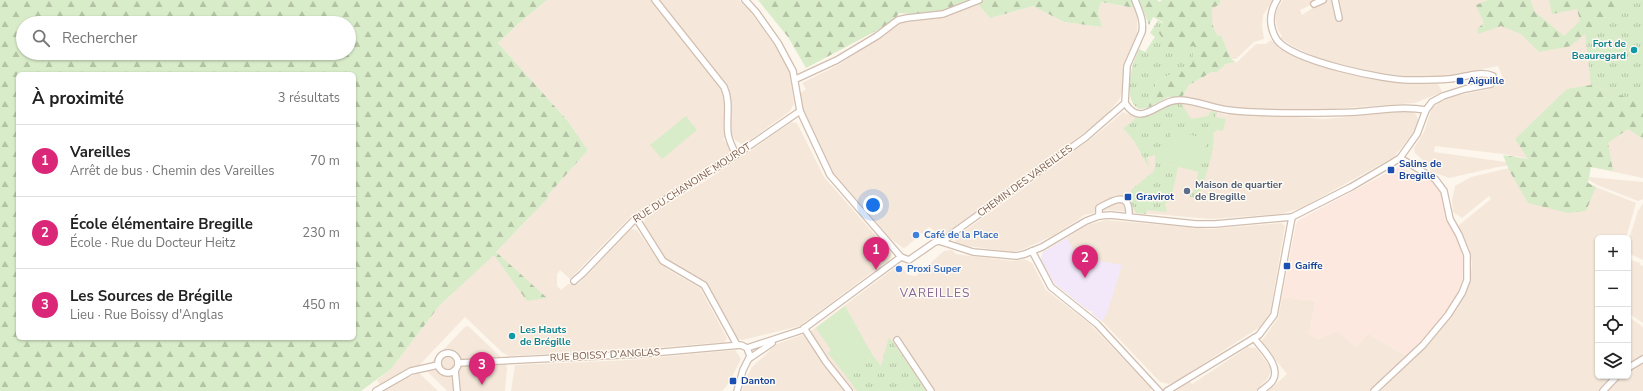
<!DOCTYPE html>
<html lang="fr">
<head>
<meta charset="utf-8">
<style>
  body { margin:0; font-family:"Nunito Sans",sans-serif; background:#f2f2f2; color:#222 }
  .controls { position:absolute; right:12px; bottom:12px; display:grid; overflow:hidden; border-radius:6px; box-shadow:0 1px 3px #0004 }
  .controls button { width:36px; height:36px; display:grid; place-items:center; padding:0; border:0; border-bottom:1px solid #e0e0e0; background:#fff; color:#222; font:20px sans-serif }
  .you { position:absolute; left:873px; top:205px; width:14px; height:14px; margin:-10px; border:3px solid #fff; border-radius:50%; background:#1a73e8; box-shadow:0 0 0 6px #1a73e833 }
  .badge { display:grid; place-items:center; width:26px; height:26px; border-radius:50%; background:#db2777; color:#fff; font-size:13px; font-weight:700 }
  .pin { position:absolute; translate:-50% -33px; filter:drop-shadow(0 1px 2px #0008) }
  .pin::after { content:''; position:absolute; top:21px; width:14px; height:12px; background:inherit; clip-path:polygon(0 0,100% 0,50% 100%) }
  .list { margin:0; padding:0; list-style:none }
  h2 { display:flex; justify-content:space-between; align-items:center; height:52px; margin:0; padding:0 16px; font-size:17px }
  h2 small { font-size:13px; font-weight:400; color:#767676 }
  .list li { display:grid; grid-template-columns:26px 1fr auto; gap:12px; align-items:center; box-sizing:border-box; height:72px; padding:0 16px; border-top:1px solid #e0e0e0 }
  .list b { display:block; font-size:15px; white-space:nowrap }
  .list p { margin:0; font-size:13px; white-space:nowrap; color:#767676 }
  .list em { font-size:13px; font-style:normal; color:#767676 }
  .icon { flex:none; width:22px; height:22px; fill:none; stroke:currentColor; stroke-width:2; stroke-linecap:round; stroke-linejoin:round }
  .map { position:relative; flex:none; width:1643px; height:391px; overflow:hidden }
  .search { position:absolute; background:#fff; box-shadow:0 1px 3px #0004; left:16px; top:16px; width:340px; height:44px; display:flex; align-items:center; gap:10px; box-sizing:border-box; padding:0 14px; border-radius:22px; color:#767676; font-size:15px }
  .panel { position:absolute; background:#fff; box-shadow:0 1px 3px #0004; left:16px; top:72px; width:340px; height:268px; border-radius:6px }
  .map>svg:first-child { display:block }
</style>
</head>
<body>
<div class="map">
<svg width="1643" height="391" viewBox="0 0 1643 391">
  <defs>
    <pattern id="grass-tufts" width="24" height="20" patternUnits="userSpaceOnUse"><rect width="24" height="20" fill="#d8ecc9"/><path d="M3 7l-1-3M5 7V3M7 7l1-3M15 17l-1-3M17 17v-4M19 17l1-3" fill="none" stroke="#b4c2a5"/></pattern>
    <pattern id="forest-firs" width="22" height="20" patternUnits="userSpaceOnUse"><rect width="22" height="20" fill="#d8ecc9"/><path d="M5 1l3.5 6h-7zM16 11l3.5 6h-7z" fill="#b4c2a5"/></pattern>
  </defs>
  <rect width="100%" height="100%" fill="#fdf6ec"/>
  <g fill="#f5e8da">
    <polygon points="547,0 651,0 723,90 725,101 725,123 726,136 723,139 733,152 715,165 632,215 570,279 560,270 557,274 557,286 561,290 568,284 572,284 576,281 578,284 631,229 637,230 659,261 667,269 700,288 727,338 725,342 654,348 509,356 503,353 465,317 413,372 382,388 377,380 391,369 440,305 494,254 527,300 496,252 549,197 548,195 588,150 567,120 498,43 519,23"/>
    <polygon points="659,0 739,0 751,13 774,44 789,71 794,104 789,112 743,145 735,140 731,133 731,100 729,90"/>
    <polygon points="1221,0 1273,0 1263,15 1262,26 1264,39 1254,42 1236,59 1231,59 1221,35 1218,36 1215,32 1211,22 1212,8 1219,5"/>
    <polygon points="1283,0 1321,0 1300,10 1302,15 1322,2 1327,0 1643,0 1643,178 1591,167 1567,166 1503,154 1435,146 1434,152 1520,164 1498,167 1449,178 1432,172 1426,163 1415,153 1414,148 1424,132 1432,108 1440,102 1455,96 1489,89 1504,81 1498,66 1450,76 1410,77 1367,71 1323,60 1294,47 1280,38 1282,36 1278,30 1275,18 1277,10"/>
    <polygon points="1101,2 1135,8 1137,17 1137,34 1125,62 1122,93 1119,100 1106,115 1088,130 942,236 929,227 906,247 903,248 891,239 833,173 802,108 799,94 806,89 802,83 840,64 901,23 945,16 978,4 991,19 994,17 1033,6 1064,22 1102,27 1098,12"/>
    <polygon points="1271,40 1287,52 1322,67 1324,66 1339,70 1339,72 1369,78 1369,77 1405,83 1438,83 1442,92 1415,103 1315,110 1243,109 1224,107 1182,97 1189,85 1212,72 1217,72 1226,64 1237,62 1256,44 1266,44"/>
    <polygon points="1179,102 1227,115 1228,112 1324,119 1411,111 1416,114 1418,119 1416,129 1394,157 1301,208 1280,214 1210,219 1108,210 1084,215 1078,220 1054,235 1024,249 1013,252 960,245 955,242 956,237 1039,177 1038,176 1050,169 1097,134 1123,112 1136,117 1143,117 1157,109"/>
    <polygon points="792,122 797,123 824,177 891,253 891,258 800,326 743,340 738,339 706,281 665,258 644,223 645,218 713,176"/>
    <polygon points="1509,168 1573,175 1596,187 1636,203 1626,238 1598,238 1598,376 1614,376 1599,391 1380,391 1426,347 1452,316 1451,315 1455,312 1465,294 1470,281 1472,264 1469,248 1458,226 1491,199 1489,196 1462,218 1453,212 1452,200 1455,186 1471,177"/>
    <polygon points="1589,177 1643,182 1643,199 1638,201 1597,185 1589,180"/>
    <polygon points="1643,203 1643,260 1628,253 1628,242 1638,211"/>
    <polygon points="1106,220 1211,229 1282,223 1285,226 1270,313 1260,327 1181,378 1169,384 1160,382 1102,321 1092,314 1093,312 1090,310 1089,311 1055,284 1041,260 1043,252 1088,225"/>
    <polygon points="952,250 956,254 962,255 1013,261 1024,259 1032,263 1046,290 1090,324 1151,388 1151,391 742,391 745,380 752,367 777,344 808,333 897,266 902,267 908,275 916,276 944,251"/>
    <polygon points="1628,259 1640,263 1640,265 1643,266 1643,323 1628,313"/>
    <polygon points="1282,297 1316,301 1309,334 1318,339 1338,330 1356,348 1368,333 1406,356 1369,391 1268,391 1287,374 1261,342 1278,318"/>
    <polygon points="1628,316 1643,327 1643,355 1628,364"/>
    <polygon points="468,326 505,361 507,369 505,391 447,391 426,370 427,367 465,327"/>
    <polygon points="1248,347 1256,348 1270,367 1270,373 1268,378 1256,391 1174,391 1189,381 1192,384"/>
    <polygon points="735,350 741,359 729,383 722,391 511,391 515,365 630,360"/>
    <polygon points="1643,362 1643,391 1606,391 1612,383 1622,376 1628,376 1628,372"/>
    <polygon points="419,373 438,391 383,391 407,378"/>
  </g>
  <polygon fill="#fde8e0" points="1398,167 1425,177 1434,183 1441,192 1444,202 1446,217 1460,245 1463,257 1463,277 1458,292 1450,306 1432,330 1406,356 1368,333 1356,348 1338,331 1318,339 1309,334 1316,301 1282,297 1296,224 1299,220"/>
  <polygon fill="#f3e8fa" points="1067,238 1076,255 1082,256 1082,258 1122,265 1107,313 1102,321 1092,314 1093,312 1090,310 1089,311 1055,284 1041,260 1043,252"/>
  <g fill="url(#grass-tufts)">
    <polygon points="1624,0 1643,0 1643,103 1591,85 1585,33"/>
    <path d="M1158,20L1194,45L1193,64L1157,81L1148,108L1139,109C1121,98 1132,64 1139,49L1145,52L1155,37L1150,33Z"/>
    <path d="M1176,102L1181,103L1191,119L1208,116L1211,111L1217,112L1215,117L1226,119L1223,131L1217,130L1213,133C1217,147 1203,184 1198,199L1190,197L1191,193H1193L1207,139L1163,163L1178,167L1173,190L1174,197L1165,204L1167,212L1147,210L1146,214L1136,213L1130,201L1131,190L1153,172L1155,168V155L1147,157L1149,168L1135,142L1123,128L1131,123L1136,117C1153,117 1160,105 1176,102Z"/>
    <polygon points="889,337 927,391 857,391 846,376 873,356 881,366"/>
  </g>
  <g fill="url(#forest-firs)" fill-rule="evenodd">
    <path d="M0,0H547L519,23L498,43L567,120L588,150L548,195L549,197L496,252L547,298L527,301L494,255L440,305L391,369L361,391H0ZM23,23H349V53H23ZM18,74H354V338H18Z"/>
    <polygon points="758,0 978,0 950,10 922,15 899,13 893,22 806,68 788,37"/>
    <polygon points="984,0 1131,0 1135,8 1101,2 1098,12 1102,27 1064,22 1033,6 994,17 991,19 978,4"/>
    <path d="M1139,0H1157L1159,2L1162,0H1221L1219,5L1212,8C1212,18 1211,27 1218,36L1221,35L1231,59L1236,62L1226,64L1217,72H1212L1189,85L1182,97H1168L1148,108L1157,81L1192,64L1194,46L1170,49L1158,32L1163,22L1153,17L1149,25Z"/>
    <polygon points="1488,0 1530,0 1535,12 1564,36 1580,21 1577,9 1552,14 1549,0 1624,0 1571,46 1539,52 1521,34 1501,26 1478,34 1477,29 1484,23 1476,5"/>
    <polygon points="1591,85 1643,103 1643,139 1628,129 1608,143 1613,171 1591,167 1588,183 1596,187 1586,211 1568,213 1528,203 1509,170 1503,155 1528,159 1515,139 1567,89"/>
  </g>
  <g fill="#d8ecc9">
    <polygon points="686,116 697,130 662,159 650,145"/>
    <polygon points="1172,130 1207,139 1199,172 1163,163"/>
    <polygon points="845,306 873,356 846,376 828,353 831,350 816,328"/>
  </g>
  <g fill="none" stroke-linecap="round" stroke-linejoin="round">
    <g stroke="#d1beb0" stroke-width="8">
      <g id="street">
        <path d="M655,0L724,87C731,102 726,118 728,134C729,141 733,148 736,155"/>
        <path d="M745,0L756,12L778,43L793,71L800,111L830,175L901,257L909,260L935,242L939,241L973,252L1016,256L1025,254L1042,247L1086,221L1099,216L1110,215L1196,224H1215L1292,217L1351,187L1392,163L1400,158L1417,134L1426,110L1432,102L1443,96L1465,89L1491,84L1494,79L1493,76C1480,70 1463,78 1449,79C1437,80 1424,80 1412,80C1386,81 1293,61 1277,40C1269,27 1269,13 1277,0"/>
        <path d="M1135,0C1139,11 1144,20 1142,32L1127,66L1125,103C1142,130 1159,98 1181,100C1197,101 1213,108 1228,110C1251,113 1276,113 1298,113C1318,113 1337,113 1356,112C1379,110 1403,106 1426,110"/>
        <polyline points="1335,0 1339,18"/>
        <polyline points="1314,4 1323,0"/>
        <polyline points="796,79 837,60 877,36 898,20 907,18 943,14 979,0"/>
        <path d="M1099,216V208C1113,200 1130,190 1129,216"/>
        <polyline points="636,218 663,261 704,285 737,345"/>
        <polyline points="943,242 953,233 1086,137 1125,103"/>
        <polyline points="1032,251 1051,287 1097,324 1159,391"/>
        <polyline points="574,281 582,274 636,218 736,155 800,111"/>
        <polyline points="804,328 826,362 849,391"/>
        <path d="M1254,338C1262,349 1281,366 1273,380C1271,384 1265,388 1261,391"/>
        <polyline points="897,340 931,391"/>
        <polyline points="747,348 802,330 901,257"/>
        <circle cx="448" cy="363" r="10"/>
        <polyline points="750,358 772,343"/>
        <polyline points="458,363 641,354 741,345 747,348 750,356 743,370 737,391"/>
        <polyline points="1628,368 1643,359"/>
        <polyline points="455,370 457,391"/>
        <polyline points="376,391 411,371 438,365"/>
        <polyline points="1167,391 1259,335 1274,315 1292,217"/>
        <polyline points="1374,391 1423,345 1448,315 1462,293 1467,280 1467,255 1459,235 1450,219 1444,191 1435,179 1400,158"/>
        <polyline points="1603,391 1617,376"/>
      </g>
    </g>
    <use href="#street" stroke="#fff" stroke-width="5.5"/>
  </g>
  <g fill="#0f9aa8" stroke="#fffaf3" stroke-width="1.5">
    <circle cx="1634" cy="50" r="4"/>
    <circle cx="512" cy="336" r="4"/>
  </g>
  <g fill="#1a4fb4" stroke="#fffaf3" stroke-width="1.5">
    <rect x="1456" y="77" width="8" height="8" rx="2"/>
    <rect x="1387" y="166" width="8" height="8" rx="2"/>
    <rect x="1124" y="193" width="8" height="8" rx="2"/>
    <rect x="1283" y="262" width="8" height="8" rx="2"/>
    <rect x="729" y="377" width="8" height="8" rx="2"/>
  </g>
  <circle fill="#5c6f8a" stroke="#fffaf3" stroke-width="1.5" cx="1187" cy="191" r="4"/>
  <g fill="#3f7fe0" stroke="#fffaf3" stroke-width="1.5">
    <circle cx="916" cy="235" r="4"/>
    <circle cx="899" cy="269" r="4"/>
  </g>
  <g text-anchor="middle" dominant-baseline="central" stroke-width="3" stroke-linejoin="round" paint-order="stroke">
    <g font-size="10" font-weight="bold" fill="#0d838f" stroke="#fffaf3" text-anchor="end">
      <text x="1626" y="44">Fort de<tspan x="1626" dy="12">Beauregard</tspan></text>
      <text x="520" y="330" text-anchor="start">Les Hauts<tspan x="520" dy="12">de Brégille</tspan></text>
    </g>
    <g font-size="10" font-weight="bold" fill="#164399" stroke="#fffaf3" text-anchor="start">
      <text x="1468" y="81">Aiguille</text>
      <text x="1399" y="164">Salins de<tspan x="1399" dy="12">Bregille</tspan></text>
      <text x="1136" y="197">Gravirot</text>
      <text x="1295" y="266">Gaiffe</text>
      <text x="741" y="381">Danton</text>
    </g>
    <g font-size="10" fill="#7a5c4d" stroke="#fffaf3">
      <text transform="translate(1025 181) rotate(-36)">CHEMIN DES VAREILLES</text>
      <text transform="translate(692 183) rotate(-33)">RUE DU CHANOINE MOUROT</text>
      <text transform="translate(605 355) rotate(-3)">RUE BOISSY D'ANGLAS</text>
    </g>
    <g font-size="10" font-weight="bold" fill="#4e5e75" stroke="#fffaf3" text-anchor="start">
      <text x="1195" y="185">Maison de quartier<tspan x="1195" dy="12">de Bregille</tspan></text>
    </g>
    <g font-size="10" font-weight="bold" fill="#366cbe" stroke="#fffaf3" text-anchor="start">
      <text x="924" y="235">Café de la Place</text>
      <text x="907" y="269">Proxi Super</text>
    </g>
    <g font-size="12" letter-spacing="1" fill="#846695" stroke="#fffaf3">
      <text x="935" y="293">VAREILLES</text>
    </g>
  </g>
</svg>
<div class="controls">
<button>+</button>
<button>−</button>
<button><svg class="icon" aria-label="locate" viewBox="0 0 24 24"><circle cx="12" cy="12" r="6"/><path d="M12 2v4M12 18v4M2 12h4M18 12h4"/></svg></button>
<button><svg class="icon" aria-label="layers" viewBox="0 0 24 24"><path d="M12 4l9 5-9 5-9-5zM3 14l9 5 9-5"/></svg></button>
</div>
<div class="you"></div>
<div class="pin badge" style="left:876px;top:270px">1</div>
<div class="pin badge" style="left:1085px;top:278px">2</div>
<div class="pin badge" style="left:482px;top:385px">3</div>
<div class="search"><svg class="icon" aria-label="search" viewBox="0 0 24 24"><circle cx="10" cy="10" r="6"/><path d="M15 15l6 6"/></svg>Rechercher</div>
<section class="panel">
<h2>À proximité<small>3 résultats</small></h2>
<ul class="list">
<li><span class="badge">1</span><div><b>Vareilles</b><p>Arrêt de bus · Chemin des Vareilles</p></div><em>70 m</em></li>
<li><span class="badge">2</span><div><b>École élémentaire Bregille</b><p>École · Rue du Docteur Heitz</p></div><em>230 m</em></li>
<li><span class="badge">3</span><div><b>Les Sources de Brégille</b><p>Lieu · Rue Boissy d'Anglas</p></div><em>450 m</em></li>
</ul>
</section>
</div>
</body>
</html>
